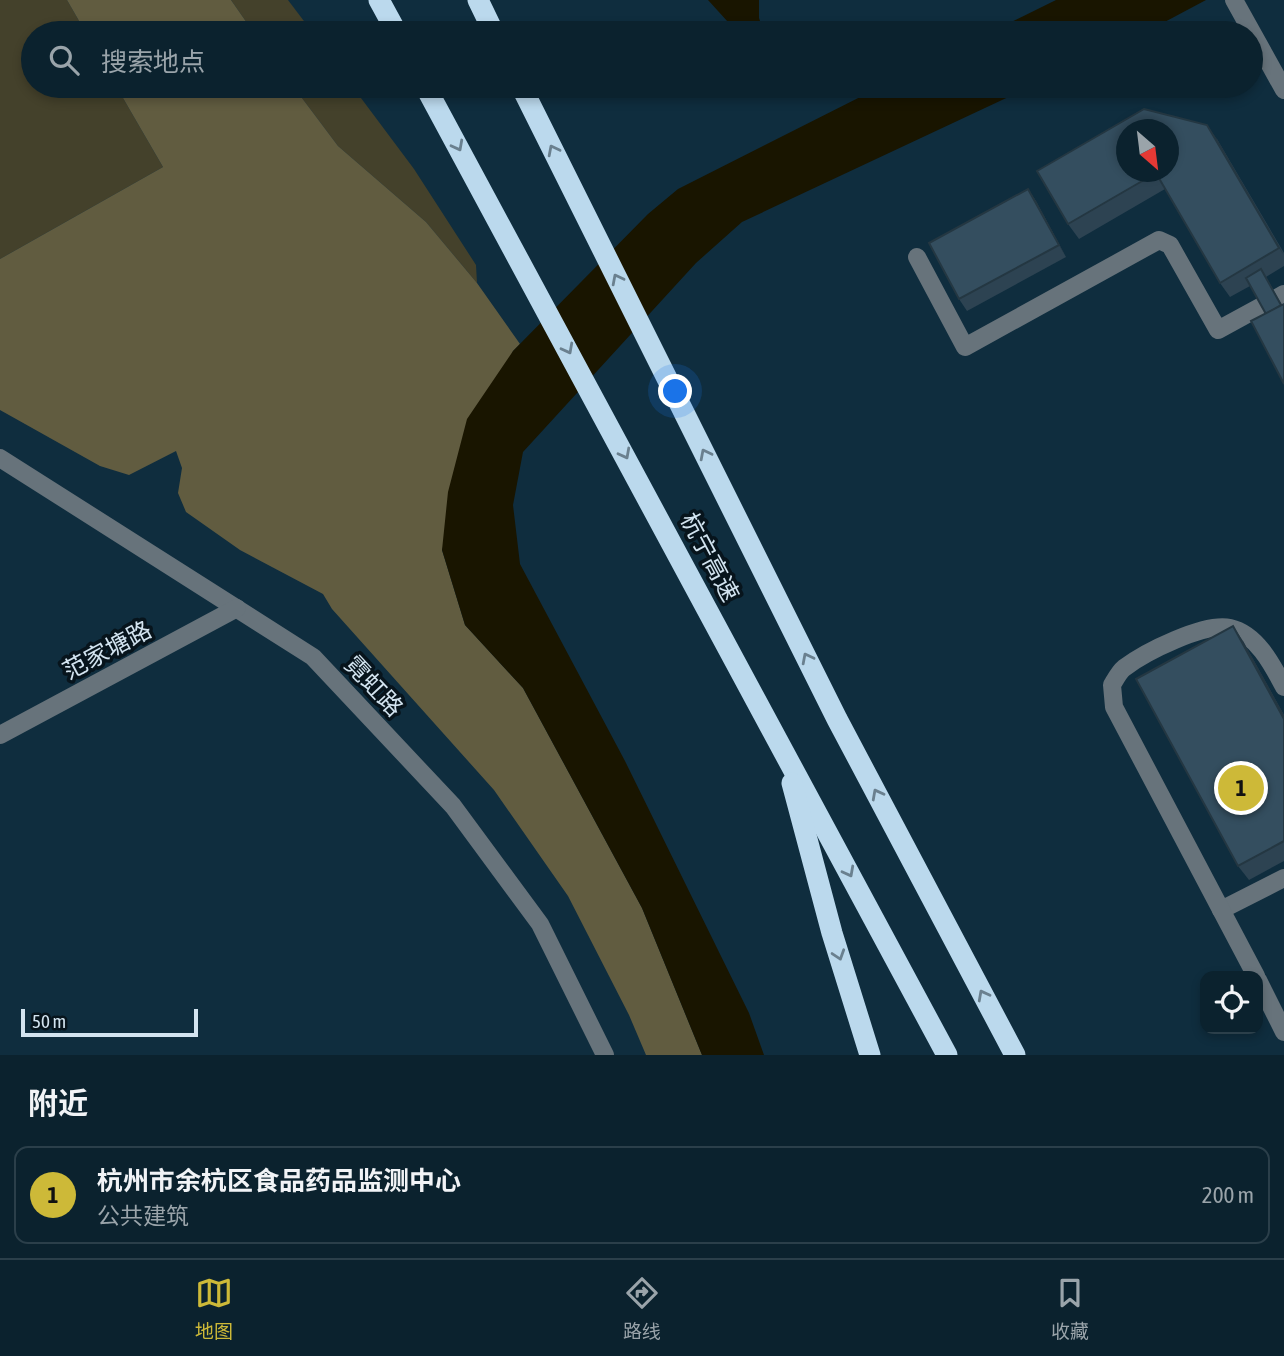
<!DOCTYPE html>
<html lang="zh">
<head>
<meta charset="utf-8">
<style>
  body { margin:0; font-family:"Asap Condensed","Noto Sans SC",sans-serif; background:#192f3a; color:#f1f3f6 }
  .controls { position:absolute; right:21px; bottom:21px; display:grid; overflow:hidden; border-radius:14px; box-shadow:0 4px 10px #0003 }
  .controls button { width:63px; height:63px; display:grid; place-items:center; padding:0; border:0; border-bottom:2px solid #2b3f4a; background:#0b222e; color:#f1f3f6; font:35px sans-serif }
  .compass { position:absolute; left:1116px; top:119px; width:63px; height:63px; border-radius:50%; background:#0b222e; box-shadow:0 4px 10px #0003; rotate:152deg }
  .scale { position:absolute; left:21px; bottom:18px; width:177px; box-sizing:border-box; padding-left:7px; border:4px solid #d3e4f0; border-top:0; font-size:19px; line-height:24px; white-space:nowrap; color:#d3e4f0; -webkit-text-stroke:5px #07141c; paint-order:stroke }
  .you { position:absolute; left:676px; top:392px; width:24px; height:24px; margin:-18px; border:5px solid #fff; border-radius:50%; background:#1a73e8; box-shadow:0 0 0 10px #1a73e833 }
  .badge { display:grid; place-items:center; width:46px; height:46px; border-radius:50%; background:#cdb938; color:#111; font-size:23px; font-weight:700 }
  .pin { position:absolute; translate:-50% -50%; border:4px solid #fff; box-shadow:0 2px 7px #0006 }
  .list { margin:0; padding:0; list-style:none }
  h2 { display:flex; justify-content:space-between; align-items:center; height:91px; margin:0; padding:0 28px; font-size:30px }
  h2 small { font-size:23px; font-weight:400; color:#9aa4aa }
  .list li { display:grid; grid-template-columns:46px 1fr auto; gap:21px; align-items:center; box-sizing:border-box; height:98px; margin:0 14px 14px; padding:0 14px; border:2px solid #2b3f4a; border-radius:14px }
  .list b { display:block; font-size:26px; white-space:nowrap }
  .list p { margin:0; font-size:23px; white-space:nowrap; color:#9aa4aa }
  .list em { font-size:23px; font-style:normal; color:#9aa4aa }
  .icon { flex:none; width:38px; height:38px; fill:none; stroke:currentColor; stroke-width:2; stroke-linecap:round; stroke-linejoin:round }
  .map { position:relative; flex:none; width:1284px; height:1055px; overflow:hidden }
  .search { position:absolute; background:#0b222e; box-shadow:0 4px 10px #0003; left:21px; right:21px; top:21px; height:77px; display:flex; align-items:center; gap:18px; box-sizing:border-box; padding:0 24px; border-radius:38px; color:#9aa4aa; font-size:26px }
  .sheet { height:203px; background:#0b222e }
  nav { display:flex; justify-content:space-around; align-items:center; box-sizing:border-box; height:98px; border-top:2px solid #2b3f4a; background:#0b222e; font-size:19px; color:#9aa4aa }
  nav a { display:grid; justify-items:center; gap:4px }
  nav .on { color:#cdb938 }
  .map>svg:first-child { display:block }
</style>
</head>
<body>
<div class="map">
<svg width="1284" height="1055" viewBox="0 0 1284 1055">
  <rect width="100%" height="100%" fill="#0f2d3e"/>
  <g fill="#44412b">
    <polygon points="0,0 67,0 86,33 33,33 33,86 116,86 163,167 0,259"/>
    <polygon points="231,0 288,0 313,33 254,33"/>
    <polygon points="293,86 352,86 414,169 476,265 477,283 426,222 338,146"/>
  </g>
  <g fill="#615c40">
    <polygon points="67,0 231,0 254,33 86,33"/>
    <polygon points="116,86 293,86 338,146 426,222 477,283 520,344 513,351 442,550 465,625 523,688 642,908 702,1055 646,1055 629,1015 568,896 494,790 332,609 323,594 240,550 186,512 178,493 182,468 176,451 129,475 100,466 0,410 0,259 163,167"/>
  </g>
  <g fill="#191500">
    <polygon points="708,0 759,0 759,18 764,33 738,33"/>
    <polygon points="1056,0 1206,0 1144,33 989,33"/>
    <polygon points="882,86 1032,86 742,222 696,263 523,452 513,505 520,564 625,761 749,1013 764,1055 702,1055 642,908 523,688 465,625 442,550 448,492 467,419 513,351 648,214 678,189"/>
  </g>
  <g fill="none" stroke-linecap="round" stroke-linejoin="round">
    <g stroke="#67737b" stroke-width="18">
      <polyline points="1234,0 1284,90"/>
      <polyline points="917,257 965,347 1159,240 1170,245 1218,330 1284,294"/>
      <polyline points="0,458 313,657 453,806 540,924 605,1055"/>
      <polyline points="0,735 237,608"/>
      <polyline points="1221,910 1284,878"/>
      <path d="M1256,976L1114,707L1112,685C1115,680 1119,672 1124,668C1145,652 1205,622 1230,628C1257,634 1273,666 1284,687"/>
      <polyline points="1258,980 1284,1032"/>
    </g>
    <g stroke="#bbd9ed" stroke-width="21">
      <polyline points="379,0 397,33"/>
      <polyline points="478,0 494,33"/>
      <polyline points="425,86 947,1055"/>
      <polyline points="521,86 837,719 1015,1055"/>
      <polyline points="792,783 832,933 870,1055"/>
    </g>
  </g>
  <g fill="#2d4352">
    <polygon points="1217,139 1284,253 1284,266 1266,277 1282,305 1266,314 1250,286 1230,297 1220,283 1165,189 1079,239 1068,224 1037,171"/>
    <polygon points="1028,189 1036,201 1066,257 967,311 959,299"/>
    <polygon points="1243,641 1284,715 1284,861 1249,880 1238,866"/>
  </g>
  <g fill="#243742">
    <polygon points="1207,125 1217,139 1284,255 1279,248"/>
    <polygon points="1028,189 1036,201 1066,257 1059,245"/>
    <polygon points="1233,626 1243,641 1284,715 1284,719"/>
  </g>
  <g fill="#344e5f" stroke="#243742" stroke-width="2" fill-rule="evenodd">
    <path d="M1144,109L1207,125L1279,248L1220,283L1156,173L1068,224L1037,171ZM1126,130H1168V172H1126Z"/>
    <polygon points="1028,189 1059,245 959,299 929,243"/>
    <polygon points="1261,269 1281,305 1266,314 1246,278"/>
    <polygon points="1284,304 1284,384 1251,321"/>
    <polygon points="1233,626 1284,719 1284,841 1238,866 1136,679"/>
  </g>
  <defs><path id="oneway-chevron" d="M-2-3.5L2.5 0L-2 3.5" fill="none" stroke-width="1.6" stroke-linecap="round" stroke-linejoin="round" transform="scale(1.75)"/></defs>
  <g stroke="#6a808f">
    <use href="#oneway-chevron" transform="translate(458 146) rotate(62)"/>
    <use href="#oneway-chevron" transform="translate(553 150) rotate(-117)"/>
    <use href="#oneway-chevron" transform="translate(617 279) rotate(-117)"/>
    <use href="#oneway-chevron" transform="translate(568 349) rotate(62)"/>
    <use href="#oneway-chevron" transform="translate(625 454) rotate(62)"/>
    <use href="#oneway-chevron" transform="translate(705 454) rotate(-117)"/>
    <use href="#oneway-chevron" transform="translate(807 658) rotate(-117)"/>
    <use href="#oneway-chevron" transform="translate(877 794) rotate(-118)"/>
    <use href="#oneway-chevron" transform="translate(849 872) rotate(62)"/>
    <use href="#oneway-chevron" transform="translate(839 955) rotate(72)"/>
    <use href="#oneway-chevron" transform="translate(983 995) rotate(-118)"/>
  </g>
  <g text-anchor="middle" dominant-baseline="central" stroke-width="7" stroke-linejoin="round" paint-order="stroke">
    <g font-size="24" fill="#d3e4f0" stroke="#07141c">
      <text transform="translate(710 557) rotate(62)">杭宁高速</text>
      <text transform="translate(107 650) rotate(-28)">范家塘路</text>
      <text transform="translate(374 686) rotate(47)">霓虹路</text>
    </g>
  </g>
</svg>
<div class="controls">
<button><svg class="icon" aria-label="locate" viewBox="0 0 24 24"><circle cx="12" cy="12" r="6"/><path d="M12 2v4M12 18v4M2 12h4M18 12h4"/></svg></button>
</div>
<svg class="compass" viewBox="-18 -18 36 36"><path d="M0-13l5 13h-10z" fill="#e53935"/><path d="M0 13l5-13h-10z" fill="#9aa4aa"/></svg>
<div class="scale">50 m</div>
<div class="you"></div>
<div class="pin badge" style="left:1241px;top:788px">1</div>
<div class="search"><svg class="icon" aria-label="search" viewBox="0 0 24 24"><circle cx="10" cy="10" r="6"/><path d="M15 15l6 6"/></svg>搜索地点</div>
</div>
<section class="sheet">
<h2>附近<small></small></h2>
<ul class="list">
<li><span class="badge">1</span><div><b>杭州市余杭区食品药品监测中心</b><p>公共建筑</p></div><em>200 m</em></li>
</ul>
</section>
<nav>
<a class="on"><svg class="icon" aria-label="map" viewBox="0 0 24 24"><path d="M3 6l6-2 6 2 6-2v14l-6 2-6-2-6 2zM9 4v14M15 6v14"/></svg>地图</a>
<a><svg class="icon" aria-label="directions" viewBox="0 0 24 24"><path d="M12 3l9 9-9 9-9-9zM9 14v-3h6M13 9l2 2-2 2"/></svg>路线</a>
<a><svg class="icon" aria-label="saved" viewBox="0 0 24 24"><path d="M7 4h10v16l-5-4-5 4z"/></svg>收藏</a>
</nav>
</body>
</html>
